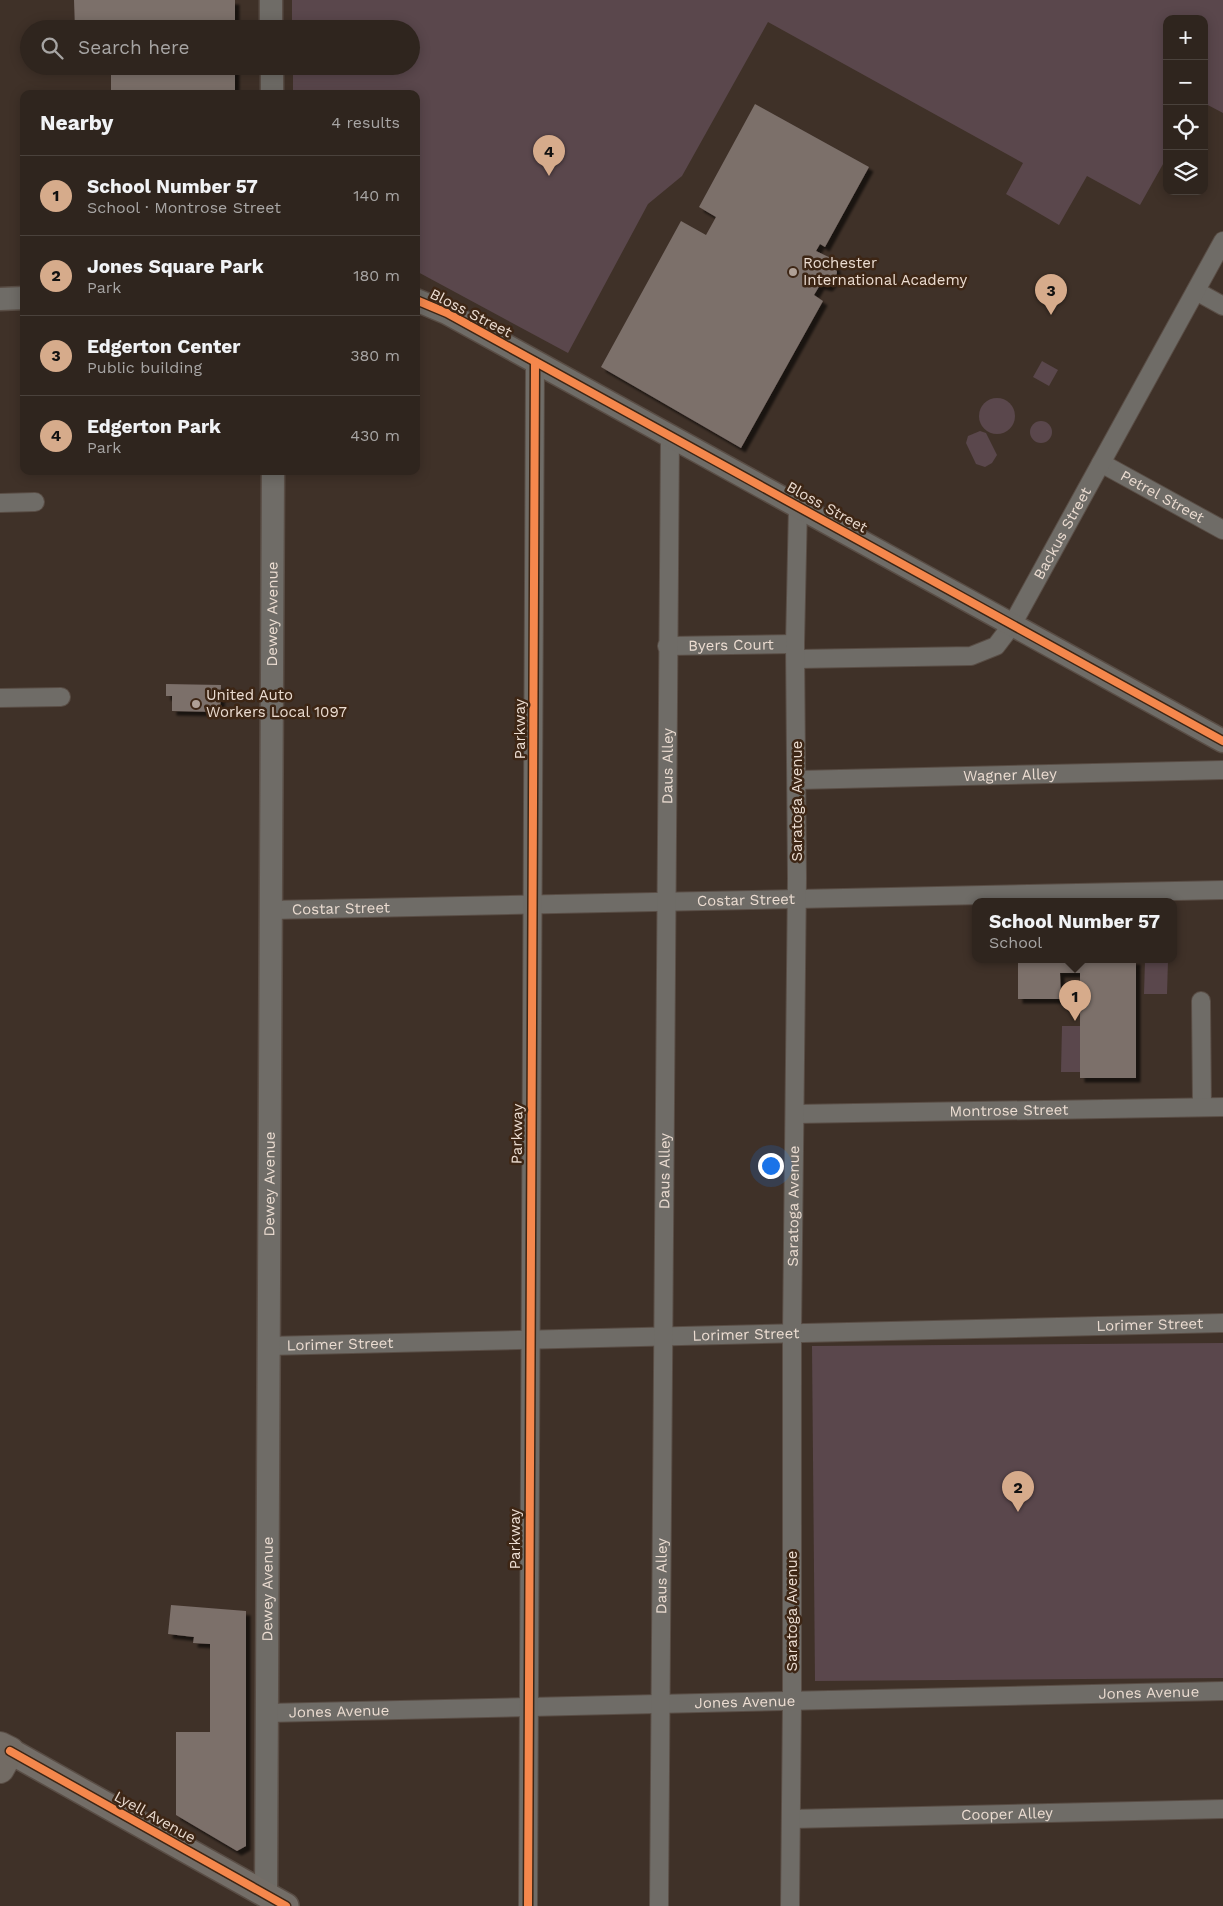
<!DOCTYPE html>
<html lang="en">
<head>
<meta charset="utf-8">
<style>
  body { margin:0; font-family:"Work Sans",sans-serif; background:#372d27; color:#f1f3f6 }
  .controls { position:absolute; right:15px; top:15px; display:grid; overflow:hidden; border-radius:10px; box-shadow:0 2px 12px #0003 }
  .controls button { width:45px; height:45px; display:grid; place-items:center; padding:0; border:0; border-bottom:1px solid #4a423c; background:#2f251e; color:#f1f3f6; font:25px sans-serif }
  .you { position:absolute; left:770px; top:1165px; width:18px; height:18px; margin:-12px; border:4px solid #fff; border-radius:50%; background:#1a73e8; box-shadow:0 0 0 8px #1a73e833 }
  .badge { display:grid; place-items:center; width:32px; height:32px; border-radius:50%; background:#d6ab8b; color:#111; font-size:16px; font-weight:700 }
  .pin { position:absolute; translate:-50% -41px; filter:drop-shadow(0 1px 2px #0008) }
  .pin::after { content:''; position:absolute; top:26px; width:18px; height:15px; background:inherit; clip-path:polygon(0 0,100% 0,50% 100%) }
  .popup { position:absolute; left:972px; top:898px; width:205px; height:65px; box-sizing:border-box; display:grid; place-content:center; border-radius:10px; background:#2f251e; filter:drop-shadow(0 1px 4px #0005); font-size:16px; white-space:nowrap; color:#a7a5a4 }
  .popup b { font-size:19px; color:#f1f3f6 }
  .popup::after { content:''; position:absolute; left:50%; top:100%; margin-left:-10px; border:10px solid transparent; border-top-color:#2f251e }
  .list { margin:0; padding:0; list-style:none }
  h2 { display:flex; justify-content:space-between; align-items:center; height:65px; margin:0; padding:0 20px; font-size:21px }
  h2 small { font-size:16px; font-weight:400; color:#a7a5a4 }
  .list li { display:grid; grid-template-columns:32px 1fr auto; gap:15px; align-items:center; box-sizing:border-box; height:80px; padding:0 20px; border-top:1px solid #4a423c }
  .list b { display:block; font-size:19px; white-space:nowrap }
  .list p { margin:0; font-size:16px; white-space:nowrap; color:#a7a5a4 }
  .list em { font-size:16px; font-style:normal; color:#a7a5a4 }
  .icon { flex:none; width:28px; height:28px; fill:none; stroke:currentColor; stroke-width:2; stroke-linecap:round; stroke-linejoin:round }
  .map { position:relative; flex:none; width:1223px; height:1906px; overflow:hidden }
  .search { position:absolute; background:#2f251e; box-shadow:0 2px 12px #0003; left:20px; top:20px; width:400px; height:55px; display:flex; align-items:center; gap:12px; box-sizing:border-box; padding:0 18px; border-radius:28px; color:#a7a5a4; font-size:19px }
  .panel { position:absolute; background:#2f251e; box-shadow:0 2px 12px #0003; left:20px; top:90px; width:400px; height:385px; border-radius:10px }
  .map>svg:first-child { display:block }
</style>
</head>
<body>
<div class="map">
<svg width="1223" height="1906" viewBox="0 0 1223 1906">
  <defs>
    <filter id="shadow"><feDropShadow dx="4.5" dy="4.5" stdDeviation="1" flood-color="#0009"/></filter>
  </defs>
  <rect width="100%" height="100%" fill="#3f3128"/>
  <g fill="#5a474c">
    <polygon points="292,0 1223,0 1223,113 1204,103 1204,19 1167,19 1167,157 1140,205 1087,176 1059,225 1006,194 1023,163 768,22 682,176 648,204 568,353 416,271 416,94 293,94 293,66 411,66 411,29 292,29"/>
    <polygon points="1042,361 1058,370 1049,386 1033,377"/>
    <circle cx="997" cy="416" r="18"/>
    <circle cx="1041" cy="432" r="11"/>
    <polygon points="980,431 986,433 997,455 992,463 985,467 976,464 966,443 968,436"/>
    <polygon points="1145,960 1168,960 1167,994 1144,994"/>
    <polygon points="1062,1026 1080,1026 1080,1072 1061,1072"/>
    <polygon points="1223,1343 1223,1678 815,1681 812,1346"/>
  </g>
  <g fill="#7c6f6a" filter="url(#shadow)">
    <polygon points="74,0 235,0 235,29 75,29"/>
    <rect x="111" y="66" width="124" height="28"/>
    <polygon points="755,104 869,167 825,247 820,244 816,251 833,259 837,272 836,278 828,287 820,285 814,295 823,301 741,448 601,367 681,221 706,235 716,217 699,207"/>
    <polygon points="166,684 221,685 220,712 172,711 172,696 166,696"/>
    <polygon points="1018,960 1136,960 1136,1078 1080,1078 1080,973 1060,973 1061,999 1018,999"/>
    <polygon points="171,1605 246,1611 246,1846 237,1851 176,1815 176,1732 210,1732 210,1644 193,1643 194,1637 168,1634"/>
  </g>
  <g fill="none" stroke-linecap="round" stroke-linejoin="round">
    <g stroke="#594d45" stroke-width="20">
      <g id="minor">
        <polyline points="1196,291 1223,306"/>
        <path id="s1" d="M1101,463L1223,530"/>
        <polyline points="0,503 35,502"/>
        <path id="s2" d="M667,646L795,644"/>
        <path id="s3" d="M797,659L971,656L996,646L1012,625L1223,241"/>
        <polyline points="0,698 61,697"/>
        <path id="s4" d="M798,780L1223,770"/>
        <path id="s5" d="M270,910L1223,890"/>
        <polyline points="1201,1001 1202,1107"/>
        <path id="s6" d="M795,1114L1223,1107"/>
        <path id="s7" d="M268,1346L1223,1323"/>
        <path id="s8" d="M267,1713L1223,1691"/>
        <path id="s9" d="M791,1819L1223,1809"/>
        <polyline points="528,1906 535,362"/>
        <path id="s10" d="M659,1906L670,436"/>
        <path id="s11" d="M790,1906L792,1701V1334L797,878L795,644L798,506"/>
      </g>
    </g>
    <g stroke="#594d45" stroke-width="25">
      <g id="tertiary">
        <polyline points="271,0 271,29"/>
        <polyline points="272,66 272,94"/>
        <polyline points="0,299 24,298"/>
        <polyline points="416,300 447,313 1223,741"/>
        <path id="s12" d="M266,1895L273,471"/>
      </g>
    </g>
    <g stroke="#594d45" stroke-width="28">
      <polyline id="secondary" points="10,1751 286,1906"/>
    </g>
    <g stroke="#594d45" stroke-width="30">
      <polyline id="primary" points="0,1746 10,1751 0,1769"/>
    </g>
    <use href="#minor" stroke="#6f6c67" stroke-width="18"/>
    <use href="#tertiary" stroke="#6f6c67" stroke-width="22"/>
    <use href="#secondary" stroke="#736d67" stroke-width="25"/>
    <use href="#primary" stroke="#726b64" stroke-width="28"/>
    <g stroke="#3d2615" stroke-width="11">
      <g id="cycleway">
        <polyline points="416,300 447,313 1223,741"/>
        <polyline points="10,1751 286,1906"/>
        <polyline points="528,1906 535,362"/>
      </g>
    </g>
    <use href="#cycleway" stroke="#f5874c" stroke-width="8"/>
  </g>
  <g fill="#afa096" stroke="#3d2615" stroke-width="2">
    <circle cx="793" cy="272" r="5"/>
    <circle cx="196" cy="704" r="5"/>
  </g>
  <g text-anchor="middle" dominant-baseline="central" stroke-width="5" stroke-linejoin="round" paint-order="stroke">
    <g font-size="15" fill="#ebdcd1" stroke="#3d2615" text-anchor="start">
      <text x="803" y="263">Rochester<tspan x="803" dy="17">International Academy</tspan></text>
      <text x="206" y="695">United Auto<tspan x="206" dy="17">Workers Local 1097</tspan></text>
    </g>
    <g font-size="15" fill="#ebdcd1" stroke="#3d2615">
      <text transform="translate(471 313) rotate(27)">Bloss Street</text>
      <text stroke="none"><textPath href="#s1" startOffset="70">Petrel Street</textPath></text>
      <text transform="translate(827 507) rotate(29)">Bloss Street</text>
      <text stroke="none"><textPath href="#s3" startOffset="332">Backus Street</textPath></text>
      <text stroke="none"><textPath href="#s12" startOffset="1281">Dewey Avenue</textPath></text>
      <text stroke="none"><textPath href="#s2" startOffset="64">Byers Court</textPath></text>
      <text transform="translate(520 729) rotate(-90)">Parkway</text>
      <text stroke="none"><textPath href="#s10" startOffset="1140">Daus Alley</textPath></text>
      <text stroke="none"><textPath href="#s4" startOffset="212">Wagner Alley</textPath></text>
      <text transform="translate(797 801) rotate(-90)">Saratoga Avenue</text>
      <text stroke="none"><textPath href="#s5" startOffset="476">Costar Street</textPath></text>
      <text stroke="none"><textPath href="#s5" startOffset="71">Costar Street</textPath></text>
      <text stroke="none"><textPath href="#s6" startOffset="214">Montrose Street</textPath></text>
      <text transform="translate(517 1134) rotate(-89)">Parkway</text>
      <text stroke="none"><textPath href="#s10" startOffset="735">Daus Alley</textPath></text>
      <text stroke="none"><textPath href="#s12" startOffset="711">Dewey Avenue</textPath></text>
      <text stroke="none"><textPath href="#s11" startOffset="700">Saratoga Avenue</textPath></text>
      <text stroke="none"><textPath href="#s7" startOffset="882">Lorimer Street</textPath></text>
      <text stroke="none"><textPath href="#s7" startOffset="478">Lorimer Street</textPath></text>
      <text stroke="none"><textPath href="#s7" startOffset="72">Lorimer Street</textPath></text>
      <text transform="translate(515 1539) rotate(-90)">Parkway</text>
      <text stroke="none"><textPath href="#s10" startOffset="330">Daus Alley</textPath></text>
      <text stroke="none"><textPath href="#s12" startOffset="306">Dewey Avenue</textPath></text>
      <text transform="translate(792 1611) rotate(-90)">Saratoga Avenue</text>
      <text stroke="none"><textPath href="#s8" startOffset="882">Jones Avenue</textPath></text>
      <text stroke="none"><textPath href="#s8" startOffset="478">Jones Avenue</textPath></text>
      <text stroke="none"><textPath href="#s8" startOffset="72">Jones Avenue</textPath></text>
      <text stroke="none"><textPath href="#s9" startOffset="216">Cooper Alley</textPath></text>
      <text transform="translate(155 1817) rotate(29)">Lyell Avenue</text>
    </g>
  </g>
</svg>
<div class="controls">
<button>+</button>
<button>−</button>
<button><svg class="icon" aria-label="locate" viewBox="0 0 24 24"><circle cx="12" cy="12" r="6"/><path d="M12 2v4M12 18v4M2 12h4M18 12h4"/></svg></button>
<button><svg class="icon" aria-label="layers" viewBox="0 0 24 24"><path d="M12 4l9 5-9 5-9-5zM3 14l9 5 9-5"/></svg></button>
</div>
<div class="you"></div>
<div class="pin badge" style="left:1075px;top:1021px">1</div>
<div class="popup"><b>School Number 57</b>School</div>
<div class="pin badge" style="left:1018px;top:1512px">2</div>
<div class="pin badge" style="left:1051px;top:315px">3</div>
<div class="pin badge" style="left:549px;top:176px">4</div>
<div class="search"><svg class="icon" aria-label="search" viewBox="0 0 24 24"><circle cx="10" cy="10" r="6"/><path d="M15 15l6 6"/></svg>Search here</div>
<section class="panel">
<h2>Nearby<small>4 results</small></h2>
<ul class="list">
<li><span class="badge">1</span><div><b>School Number 57</b><p>School · Montrose Street</p></div><em>140 m</em></li>
<li><span class="badge">2</span><div><b>Jones Square Park</b><p>Park</p></div><em>180 m</em></li>
<li><span class="badge">3</span><div><b>Edgerton Center</b><p>Public building</p></div><em>380 m</em></li>
<li><span class="badge">4</span><div><b>Edgerton Park</b><p>Park</p></div><em>430 m</em></li>
</ul>
</section>
</div>
</body>
</html>
